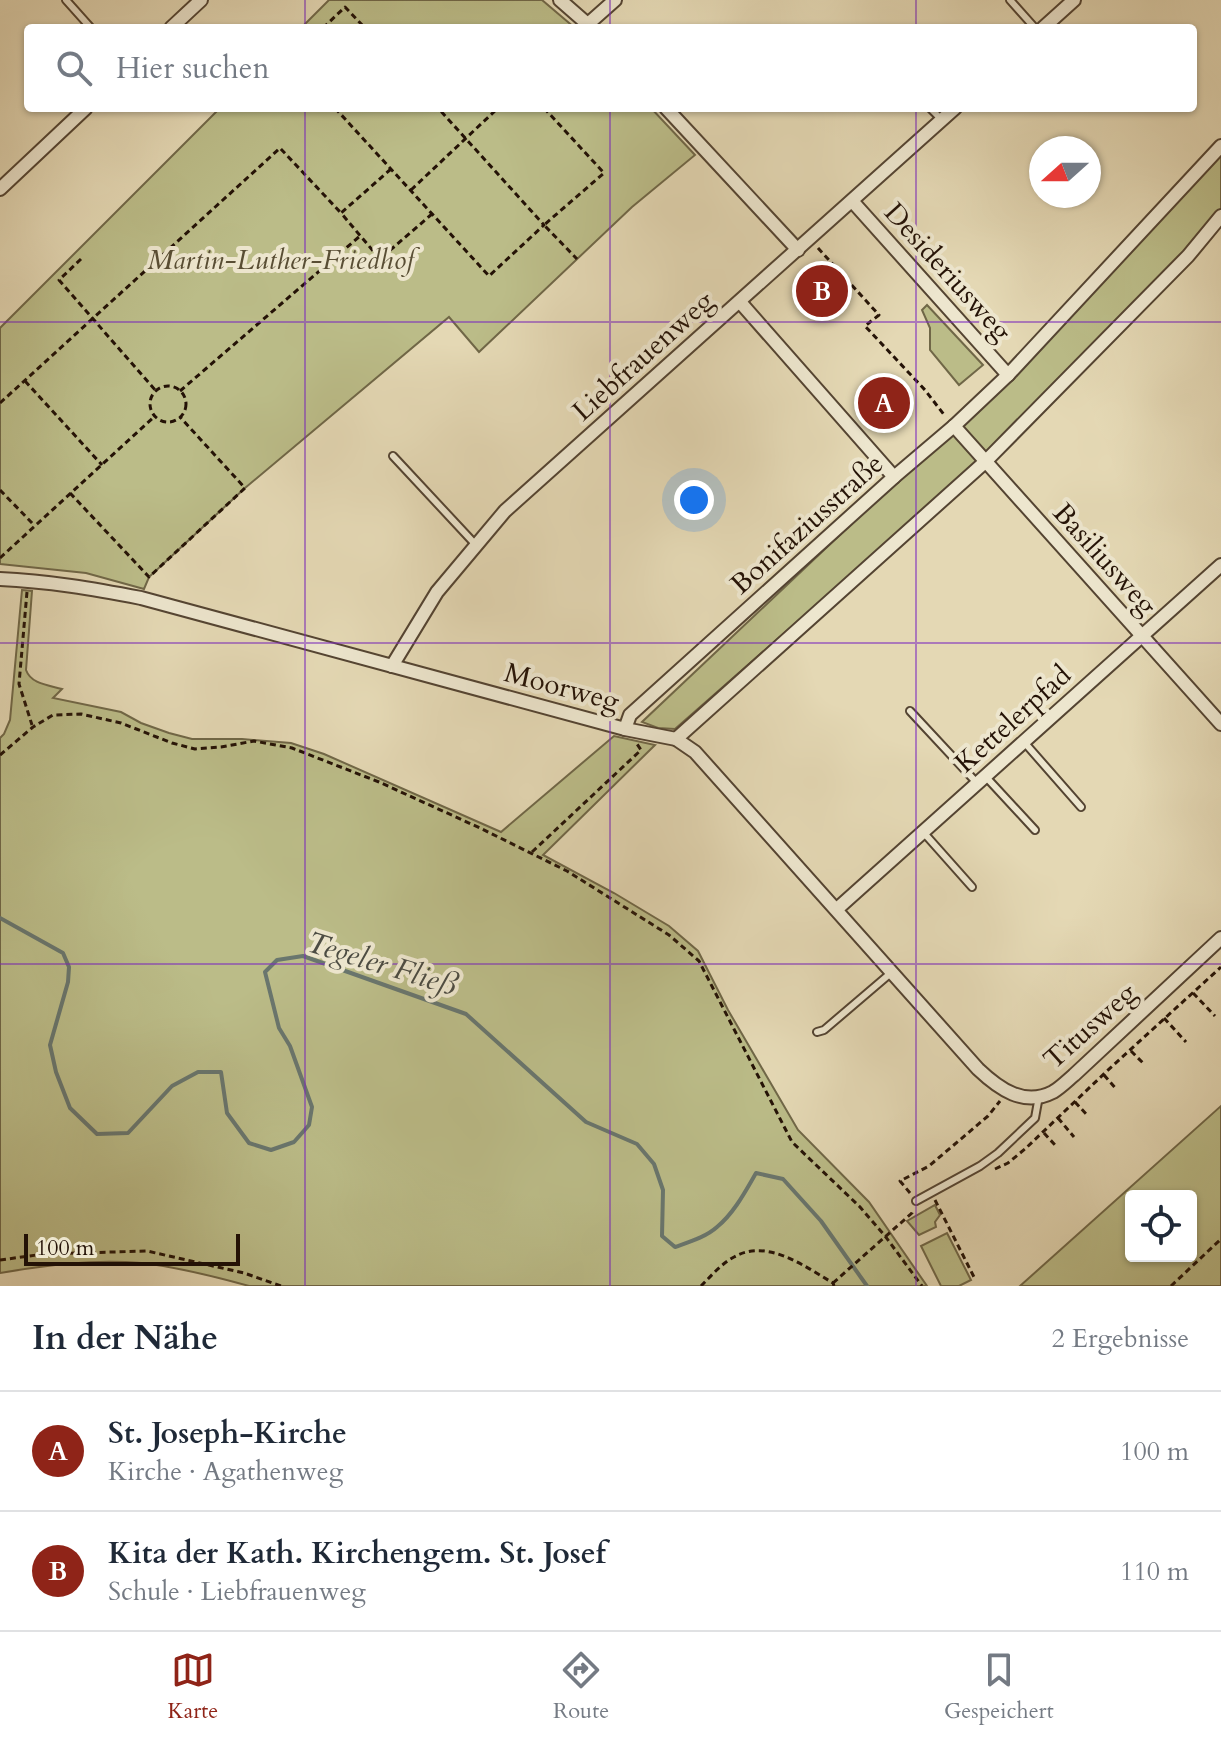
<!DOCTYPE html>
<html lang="de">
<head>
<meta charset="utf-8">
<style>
  body { margin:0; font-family:Cardo,serif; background:#f2f2f3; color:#1f2937 }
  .controls { position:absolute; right:24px; bottom:24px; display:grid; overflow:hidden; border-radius:8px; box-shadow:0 2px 6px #0004 }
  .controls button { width:72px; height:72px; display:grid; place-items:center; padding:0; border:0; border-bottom:2px solid #e0e1e3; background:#fff; color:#1f2937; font:40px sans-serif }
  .compass { position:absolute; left:1029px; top:136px; width:72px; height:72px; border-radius:50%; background:#fff; box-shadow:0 2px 6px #0004; rotate:249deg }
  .scale { position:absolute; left:24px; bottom:20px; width:216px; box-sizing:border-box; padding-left:8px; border:4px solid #241206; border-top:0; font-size:22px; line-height:28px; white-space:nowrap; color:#241206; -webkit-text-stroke:6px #ede6ce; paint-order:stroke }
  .you { position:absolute; left:694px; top:500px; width:28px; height:28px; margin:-20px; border:6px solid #fff; border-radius:50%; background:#1a73e8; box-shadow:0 0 0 12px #1a73e833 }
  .badge { display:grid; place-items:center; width:52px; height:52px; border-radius:50%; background:#8f2418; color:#fff; font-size:26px; font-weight:700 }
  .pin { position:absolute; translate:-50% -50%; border:4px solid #fff; box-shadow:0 2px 8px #0006 }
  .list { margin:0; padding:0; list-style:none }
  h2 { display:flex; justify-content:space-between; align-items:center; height:104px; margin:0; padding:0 32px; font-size:34px }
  h2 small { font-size:26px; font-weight:400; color:#747a83 }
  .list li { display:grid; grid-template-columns:52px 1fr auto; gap:24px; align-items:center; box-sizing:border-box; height:120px; padding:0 32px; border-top:2px solid #e0e1e3 }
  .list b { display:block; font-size:30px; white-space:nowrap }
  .list p { margin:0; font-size:26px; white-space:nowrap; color:#747a83 }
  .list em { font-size:26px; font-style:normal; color:#747a83 }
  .icon { flex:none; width:44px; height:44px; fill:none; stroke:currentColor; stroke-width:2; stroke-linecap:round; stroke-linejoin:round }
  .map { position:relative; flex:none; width:1221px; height:1286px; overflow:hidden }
  .search { position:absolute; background:#fff; box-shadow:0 2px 6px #0004; left:24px; right:24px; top:24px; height:88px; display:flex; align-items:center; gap:20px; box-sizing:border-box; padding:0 28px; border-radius:8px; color:#747a83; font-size:30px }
  .sheet { height:344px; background:#fff }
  nav { display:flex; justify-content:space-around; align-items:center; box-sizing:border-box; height:112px; border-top:2px solid #e0e1e3; background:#fff; font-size:22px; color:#747a83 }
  nav a { display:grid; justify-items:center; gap:4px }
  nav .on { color:#8f2418 }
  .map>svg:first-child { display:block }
</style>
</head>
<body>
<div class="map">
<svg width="1221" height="1286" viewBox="0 0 1221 1286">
  <rect width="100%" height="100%" fill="#e4d8b4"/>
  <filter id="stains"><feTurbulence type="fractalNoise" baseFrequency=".0025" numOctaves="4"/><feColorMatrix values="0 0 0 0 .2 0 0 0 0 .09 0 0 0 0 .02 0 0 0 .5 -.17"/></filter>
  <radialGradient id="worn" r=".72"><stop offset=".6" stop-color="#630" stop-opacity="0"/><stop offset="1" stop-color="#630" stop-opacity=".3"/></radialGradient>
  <g fill="#bbbc88" stroke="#706747" stroke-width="2" fill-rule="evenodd">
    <polygon points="329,0 542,0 575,28 301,28"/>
    <polygon points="220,108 651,108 695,155 632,207 479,352 449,317 245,488 149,577 144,589 86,573 0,564 0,328"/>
    <polygon points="1221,154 1221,210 1184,255 976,465 675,729 658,728 642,722 899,479"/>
    <polygon points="927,305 983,365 959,385 930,350 930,328 922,310"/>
    <path d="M22,590L32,591L26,670C31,684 48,685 62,689L53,698L121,712L141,723L169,733L192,739H242L291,743L324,754L501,832L614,736L655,745L543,855L614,893L669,926L698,951L728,1010L798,1130L869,1202L927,1286H249C213,1276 178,1267 141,1263C93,1259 47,1265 0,1273V738L4,734L10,720Z"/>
    <path d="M1221,1106V1286H1020ZM1131,1196H1191V1256H1131Z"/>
    <polygon points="935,1205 940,1215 935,1222 936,1227 919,1235 907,1221"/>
    <polygon points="947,1233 971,1280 959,1286 941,1286 921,1246"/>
  </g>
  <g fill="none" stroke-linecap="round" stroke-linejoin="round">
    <path stroke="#69766e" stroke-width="4" d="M0,918L63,953L69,967L68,982L50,1045L56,1072L70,1108L97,1134L128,1133L172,1086L198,1072H221L227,1113L249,1143L271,1150L294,1142L309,1125L312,1107L290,1046L279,1028L265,972L277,960L303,956L466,1014L586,1122L637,1144L654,1164L663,1190L662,1236L675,1247C689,1242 706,1237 717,1227C734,1213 745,1192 756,1173L783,1179L821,1221L867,1286"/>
    <g stroke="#544432" stroke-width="10">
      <g id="service">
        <polyline points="66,0 91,28"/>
        <polyline points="1010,0 1035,28"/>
        <polyline points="930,108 942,120"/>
        <polyline points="393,456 475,544"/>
        <polyline points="910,711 977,783"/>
        <polyline points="1024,742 1081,807"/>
        <polyline points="986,777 1035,830"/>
        <polyline points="924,833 972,887"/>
        <polyline points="817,1032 824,1030 892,972"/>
        <polyline points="916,1201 980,1166 998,1153 1035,1118 1039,1096"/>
      </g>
    </g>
    <g stroke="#544432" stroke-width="16">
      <g id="minor">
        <polyline points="560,0 592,28"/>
        <polyline points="588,24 615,0"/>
        <polyline points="171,28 201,0"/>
        <polyline points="1043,28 1074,0"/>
        <polyline points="666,108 798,250"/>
        <polyline points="0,189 86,108"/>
        <polyline points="853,202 1008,375"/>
        <polyline points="740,302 894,477"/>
        <polyline points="954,426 1221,724"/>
        <path d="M0,579C48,581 94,589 141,598L625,729L676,739L695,752L978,1069C999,1089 1024,1107 1053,1092C1060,1088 1067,1081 1074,1075L1221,938"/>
        <polyline points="392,666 437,592 505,511 955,108"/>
        <polyline points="625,729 630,715 894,477 954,426 1008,375 1221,146"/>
        <polyline points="676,739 985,462 1188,256 1221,216"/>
        <polyline points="837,909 1221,565"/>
      </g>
    </g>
    <g stroke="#241206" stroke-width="3" stroke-dasharray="6 4" stroke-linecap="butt">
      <polyline points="323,28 345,7 365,28"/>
      <polyline points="335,108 489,276 544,225 438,108"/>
      <polyline points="544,108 604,173 544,225 577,259"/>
      <polyline points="391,169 341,213 380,259 432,214"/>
      <polyline points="411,190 498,108"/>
      <polyline points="818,248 879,315 865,326 925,390 945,416"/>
      <polyline points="81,259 59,280 156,391"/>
      <polyline points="25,381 102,465"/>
      <circle cx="168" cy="404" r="18"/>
      <polyline points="180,391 360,236"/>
      <polyline points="0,403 280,148 341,213"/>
      <polyline points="0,490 34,525"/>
      <polyline points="70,493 149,577 245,488 180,417"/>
      <polyline points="0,558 155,416"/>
      <polyline points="27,592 19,684 32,725"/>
      <polyline points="0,755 33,727 53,715 81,714 121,723 172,743 195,749 221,747 254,741 292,748 379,782 480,828 567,871 669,935 699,961 792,1142 860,1207 885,1236 922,1286"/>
      <polyline points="532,852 641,750 637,744"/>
      <polyline points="1193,993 1215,1016"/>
      <polyline points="1164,1018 1186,1042"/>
      <polyline points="1131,1051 1145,1065"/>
      <polyline points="1104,1075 1117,1090"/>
      <polyline points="1075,1102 1088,1116"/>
      <polyline points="1058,1118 1074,1137"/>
      <polyline points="1044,1133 1055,1145"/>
      <polyline points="995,1169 1008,1163 1025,1149 1107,1071 1221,967"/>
      <polyline points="910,1193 900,1181 929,1166 988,1116 1000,1101"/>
      <polyline points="935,1200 975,1279"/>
      <polyline points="0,1260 44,1254 147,1251 244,1273 281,1286"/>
      <polyline points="833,1283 912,1213 913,1210"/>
      <path d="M701,1286C711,1276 721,1264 734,1257C767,1238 804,1266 833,1283L834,1286"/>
      <polyline points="1171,1286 1221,1239"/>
    </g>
    <use href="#service" stroke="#ede6ce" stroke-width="6"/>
    <use href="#minor" stroke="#ede6ce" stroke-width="12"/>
  </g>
  <path fill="none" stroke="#7b2cbf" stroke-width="2" stroke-opacity="0.55" d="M305,0V28M610,0V28M916,0V28M305,108V1286M610,108V1286M916,108V1286M0,322H1221M0,643H1221M0,964H1221"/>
  <g text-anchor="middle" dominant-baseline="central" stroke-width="8" stroke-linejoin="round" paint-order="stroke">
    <g font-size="28" font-style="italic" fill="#594e34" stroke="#ede6ce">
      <text x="281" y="260">Martin-Luther-Friedhof</text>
    </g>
    <g font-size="28" fill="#241206" stroke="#ede6ce">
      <text transform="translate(948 272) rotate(48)">Desideriusweg</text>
      <text transform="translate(643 356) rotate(-42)">Liebfrauenweg</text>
      <text transform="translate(807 524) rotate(-42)">Bonifaziusstraße</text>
      <text transform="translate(1105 559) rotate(48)">Basiliusweg</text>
      <text transform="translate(562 687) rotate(15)">Moorweg</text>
      <text transform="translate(1013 719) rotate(-42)">Kettelerpfad</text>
      <text transform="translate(1090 1026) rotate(-42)">Titusweg</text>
    </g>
    <g font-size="30" font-style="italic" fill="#4c4c43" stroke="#ede6ce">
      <text transform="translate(382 964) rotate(17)">Tegeler Fließ</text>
    </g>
  </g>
  <rect width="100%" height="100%" filter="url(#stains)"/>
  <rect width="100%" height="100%" fill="url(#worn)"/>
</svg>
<div class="controls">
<button><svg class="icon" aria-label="locate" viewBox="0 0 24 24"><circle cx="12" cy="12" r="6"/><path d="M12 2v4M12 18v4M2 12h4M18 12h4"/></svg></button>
</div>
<svg class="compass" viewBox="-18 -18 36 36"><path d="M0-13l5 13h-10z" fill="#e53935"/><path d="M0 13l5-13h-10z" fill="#747a83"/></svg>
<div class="scale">100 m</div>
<div class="you"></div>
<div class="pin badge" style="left:884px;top:403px">A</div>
<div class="pin badge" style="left:822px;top:291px">B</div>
<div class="search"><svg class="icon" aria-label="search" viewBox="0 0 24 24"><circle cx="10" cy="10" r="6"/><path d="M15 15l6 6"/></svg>Hier suchen</div>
</div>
<section class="sheet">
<h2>In der Nähe<small>2 Ergebnisse</small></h2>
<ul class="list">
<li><span class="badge">A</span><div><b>St. Joseph-Kirche</b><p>Kirche · Agathenweg</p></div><em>100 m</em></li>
<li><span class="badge">B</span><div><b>Kita der Kath. Kirchengem. St. Josef</b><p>Schule · Liebfrauenweg</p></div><em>110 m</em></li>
</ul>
</section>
<nav>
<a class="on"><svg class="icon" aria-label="map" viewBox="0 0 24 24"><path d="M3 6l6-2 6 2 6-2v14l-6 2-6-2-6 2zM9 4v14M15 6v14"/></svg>Karte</a>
<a><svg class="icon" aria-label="directions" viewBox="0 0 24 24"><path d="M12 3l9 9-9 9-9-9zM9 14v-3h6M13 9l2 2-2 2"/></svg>Route</a>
<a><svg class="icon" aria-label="saved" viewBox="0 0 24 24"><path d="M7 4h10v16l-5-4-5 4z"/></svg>Gespeichert</a>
</nav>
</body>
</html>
